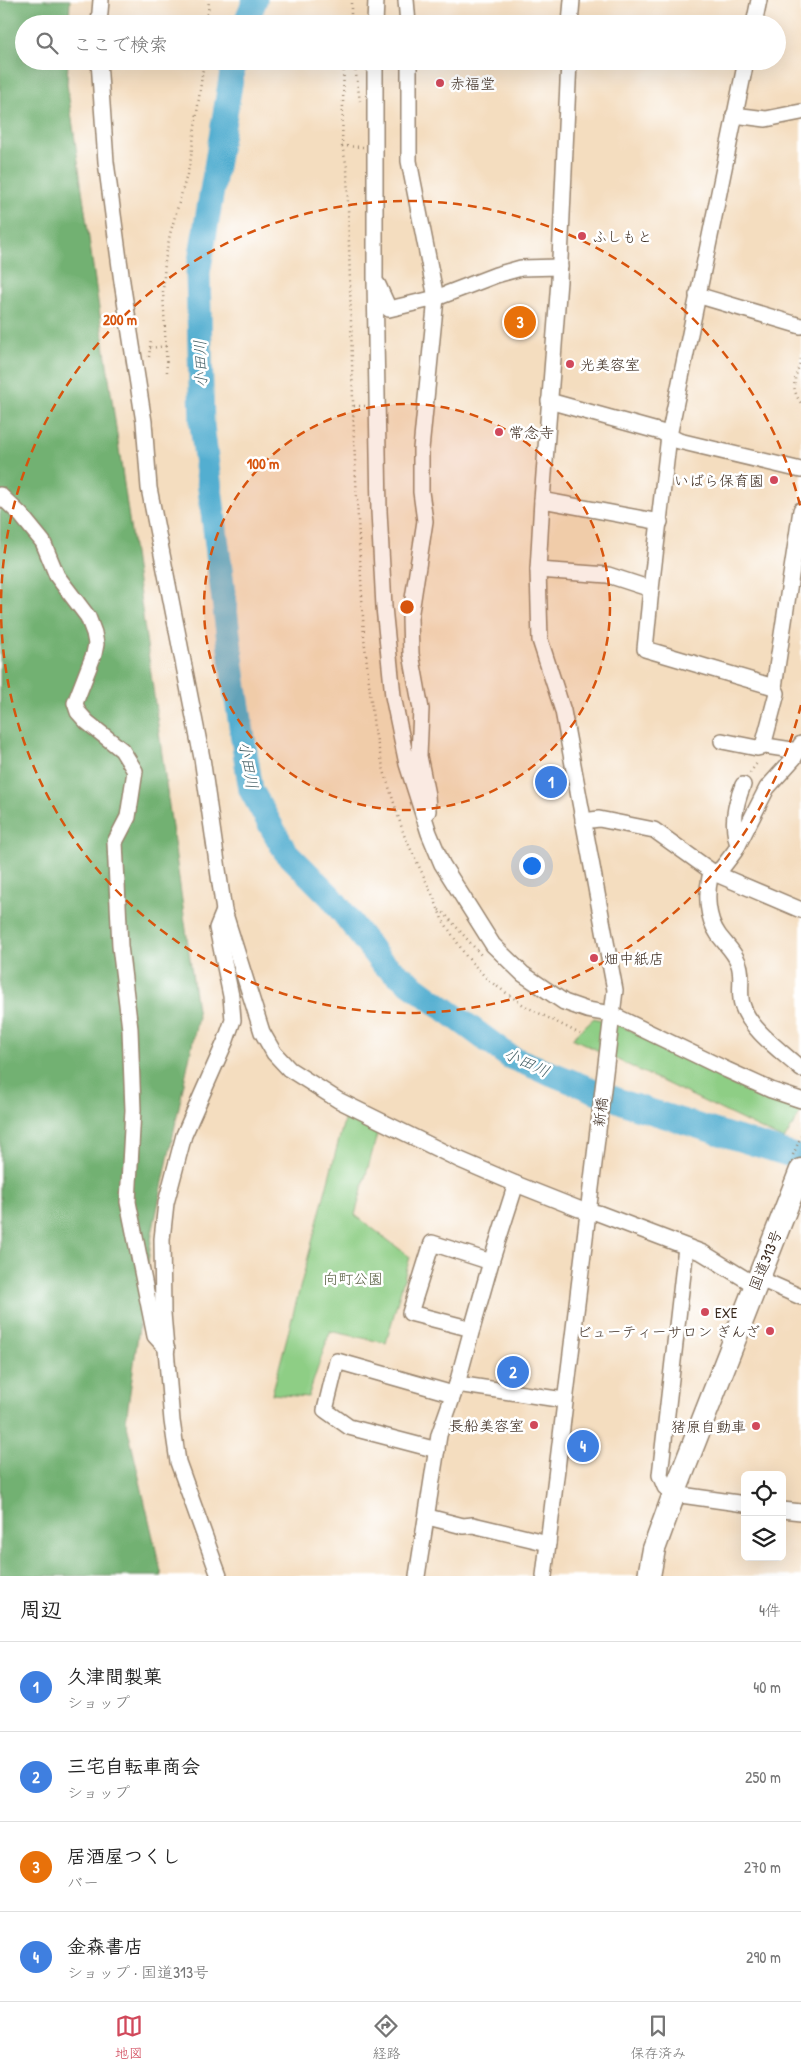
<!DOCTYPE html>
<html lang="ja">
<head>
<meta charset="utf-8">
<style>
  body { margin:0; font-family:"Patrick Hand","Klee One",sans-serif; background:#f6f6f6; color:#222 }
  .controls { position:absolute; right:15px; bottom:15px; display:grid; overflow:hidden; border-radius:8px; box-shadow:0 5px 20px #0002 }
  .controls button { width:45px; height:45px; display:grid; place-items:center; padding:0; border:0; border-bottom:1px solid #e0e0e0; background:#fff; color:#222; font:25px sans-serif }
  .you { position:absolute; left:531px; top:865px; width:18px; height:18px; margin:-12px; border:4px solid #fff; border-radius:50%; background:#1a73e8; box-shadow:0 0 0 8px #1a73e833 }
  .badge { display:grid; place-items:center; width:32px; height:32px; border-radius:50%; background:#d1495b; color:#fff; font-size:16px; font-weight:700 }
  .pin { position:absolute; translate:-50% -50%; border:2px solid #fff; box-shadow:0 1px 5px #0006 }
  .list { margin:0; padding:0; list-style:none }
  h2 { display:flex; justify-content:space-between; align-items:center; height:65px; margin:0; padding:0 20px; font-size:21px }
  h2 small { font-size:16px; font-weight:400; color:#767676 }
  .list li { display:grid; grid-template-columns:32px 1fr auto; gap:15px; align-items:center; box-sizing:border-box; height:90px; padding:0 20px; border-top:1px solid #e0e0e0 }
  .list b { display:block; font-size:19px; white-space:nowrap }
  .list p { margin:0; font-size:16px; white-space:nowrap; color:#767676 }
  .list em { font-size:16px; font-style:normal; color:#767676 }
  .icon { flex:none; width:28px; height:28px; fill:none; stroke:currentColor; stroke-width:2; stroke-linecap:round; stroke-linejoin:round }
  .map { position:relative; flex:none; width:801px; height:1576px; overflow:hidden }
  .search { position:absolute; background:#fff; box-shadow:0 5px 20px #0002; left:15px; right:15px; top:15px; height:55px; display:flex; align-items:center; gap:12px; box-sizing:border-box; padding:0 18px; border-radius:28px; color:#767676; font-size:19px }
  .sheet { height:425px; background:#fff }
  nav { display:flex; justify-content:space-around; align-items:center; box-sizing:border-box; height:70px; border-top:1px solid #e0e0e0; background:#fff; font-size:14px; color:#767676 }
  nav a { display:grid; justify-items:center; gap:2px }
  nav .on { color:#d1495b }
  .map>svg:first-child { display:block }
</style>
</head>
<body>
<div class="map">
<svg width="801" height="1576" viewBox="0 0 801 1576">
  <rect width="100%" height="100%" fill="#fff"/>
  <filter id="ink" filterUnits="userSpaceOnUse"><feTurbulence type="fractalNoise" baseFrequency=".02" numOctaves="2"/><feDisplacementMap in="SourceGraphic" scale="10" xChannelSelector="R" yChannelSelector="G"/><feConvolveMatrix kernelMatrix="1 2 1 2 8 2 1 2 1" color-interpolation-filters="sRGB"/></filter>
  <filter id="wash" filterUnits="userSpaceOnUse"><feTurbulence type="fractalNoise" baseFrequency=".0096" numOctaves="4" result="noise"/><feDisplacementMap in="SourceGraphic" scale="20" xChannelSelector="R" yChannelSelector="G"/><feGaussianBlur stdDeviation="1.12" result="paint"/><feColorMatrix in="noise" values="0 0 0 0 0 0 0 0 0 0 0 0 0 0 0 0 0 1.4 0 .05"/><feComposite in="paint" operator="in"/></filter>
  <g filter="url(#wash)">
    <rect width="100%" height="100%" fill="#f4ddbf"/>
    <g fill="#8ece85" stroke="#647c52">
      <polygon points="594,1018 621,1026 801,1110 801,1112 784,1140 572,1038"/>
      <polygon points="346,1113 378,1131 355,1215 410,1257 386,1343 330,1331 308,1397 272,1394"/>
    </g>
    <polygon fill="#72b172" stroke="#566e48" points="0,0 70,0 69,24 24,24 24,61 68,61 67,84 148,652 198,1017 152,1234 126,1421 162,1576 0,1576"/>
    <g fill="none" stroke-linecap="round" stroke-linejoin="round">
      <g stroke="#52aed0" stroke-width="25">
        <polyline points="245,24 255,0"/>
        <polyline points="234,61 198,273 202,425 234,681 251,790 285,851 331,897 381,962 510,1057 630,1105 801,1158"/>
      </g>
    </g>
  </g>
  <g filter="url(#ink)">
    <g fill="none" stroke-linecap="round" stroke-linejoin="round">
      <g stroke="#98846e" stroke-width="18">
        <g id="minor">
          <polyline points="406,0 408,24"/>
          <polyline points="99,24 101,0"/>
          <polyline points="375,24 376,0"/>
          <polyline points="570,24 572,0"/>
          <polyline points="754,24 759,0"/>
          <polyline points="99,61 106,162 122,282 144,422 149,488 202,758 224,911 262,1032 274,1053 289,1069 338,1100 458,1159 516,1184 579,1209 598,1213 703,1253 755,1285"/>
          <polyline points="375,61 375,280 379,511 384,607 393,696 407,764 429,833 442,864 493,945 523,974 564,1002 587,1010 611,1014 727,1070 771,1090 801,1100"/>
          <polyline points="409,61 409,161 436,298 421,449 421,492 425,521 410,618 411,654 421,709 419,756 427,795 428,811"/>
          <polyline points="734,115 766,119 801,112"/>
          <polyline points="378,285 389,309 436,298 496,275 521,268 560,267"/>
          <polyline points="697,295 801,326"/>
          <polyline points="549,401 661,432 679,441 801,470"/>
          <polyline points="0,495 21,515 43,542 57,576 88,617 94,633 96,644 94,654 75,703 78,712 87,722 122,750 135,771 128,817 115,842 120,946 130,1029 133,1110 128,1202 155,1336 167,1349"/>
          <polyline points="542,500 660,522"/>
          <polyline points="538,570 608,575 651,589 669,436 746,61"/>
          <polyline points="651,589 645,649 774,687 801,510"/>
          <polyline points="722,741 757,748 766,746 798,751"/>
          <path d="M801,744L794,758L767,788L735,851L722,868L710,877C706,895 707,918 718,934C724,943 734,951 738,962C744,975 738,990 742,1004C749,1029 782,1052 801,1069"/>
          <polyline points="763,746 777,693 774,687"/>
          <polyline points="583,821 599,819 654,830 714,873 801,910"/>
          <path d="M738,845C731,824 735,805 743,785"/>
          <polyline points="686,1247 660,1475 665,1487 674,1494 745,1504"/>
          <polyline points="758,1278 801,1297"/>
          <polyline points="472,1329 491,1262"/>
          <polyline points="457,1384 564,1400"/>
          <polyline points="437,1450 349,1427 325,1410 337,1361 453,1394"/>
          <polyline points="782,1510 801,1512"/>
          <polyline points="428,1517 463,1526 473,1525 548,1543"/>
          <polyline points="219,1576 178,1462 172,1421 163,1313 162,1239 166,1203 184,1135 226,1040 233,1020 231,996 217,928 224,911"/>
          <polyline points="417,1576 439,1435 457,1384 472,1329 410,1313 432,1243 491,1262 516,1184"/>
          <polyline points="544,1576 615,990 563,711 540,640 538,570 542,500 559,281 569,61"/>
        </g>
      </g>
      <g stroke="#98846e" stroke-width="25">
        <polyline id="highway" points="649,1576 654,1549 674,1494 801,1170"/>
      </g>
      <g stroke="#98846e" stroke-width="2.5" stroke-dasharray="1 4" stroke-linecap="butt">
        <polyline points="207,24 209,0"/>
        <polyline points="351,24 351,0"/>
        <polyline points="344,61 342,146 347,167 354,440 364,637 374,728 384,771 404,835 434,898 442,919 466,956 488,980 525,1006 580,1034"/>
        <polyline points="354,61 360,101"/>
        <polyline points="342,146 363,147"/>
        <polyline points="150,348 166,346"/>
        <polyline points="149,357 151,338"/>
        <path d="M801,359C796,378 789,386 801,403"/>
        <polyline points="167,372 163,292 165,261 170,234 190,164 204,61"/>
        <polyline points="354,406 365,406"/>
        <polyline points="750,773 757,763"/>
        <polyline points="439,910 445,914 481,955"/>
        <polyline points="793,1155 801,1136"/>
      </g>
      <use href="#minor" stroke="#fff" stroke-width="15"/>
      <use href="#highway" stroke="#fff" stroke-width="22"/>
    </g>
  </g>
  <circle cx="407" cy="607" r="203" fill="#d7540e" fill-opacity=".12"/>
  <g fill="none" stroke="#d7540e" stroke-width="2.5" stroke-dasharray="9 6">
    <circle cx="407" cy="607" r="203"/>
    <path d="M801 705A406 406 0 1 1 801 509"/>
  </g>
  <g fill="#d1495b" stroke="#fff" stroke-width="2">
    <circle cx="440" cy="83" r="5"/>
    <circle cx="582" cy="236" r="5"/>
    <circle cx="570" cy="364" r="5"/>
    <circle cx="499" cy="432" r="5"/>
    <circle cx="774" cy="480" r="5"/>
    <circle cx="594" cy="958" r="5"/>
    <circle cx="705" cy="1312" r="5"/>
    <circle cx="770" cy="1331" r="5"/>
    <circle cx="534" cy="1425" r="5"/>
    <circle cx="756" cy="1426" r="5"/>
  </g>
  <g text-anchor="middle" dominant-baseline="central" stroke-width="5" stroke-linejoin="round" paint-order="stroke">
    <g font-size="15" fill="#3b2a1e" stroke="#fff" text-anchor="start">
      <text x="450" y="83">赤福堂</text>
      <text x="592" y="236">ふしもと</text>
      <text x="580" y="364">光美容室</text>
      <text x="509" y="432">常念寺</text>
      <text x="764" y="480" text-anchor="end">いばら保育園</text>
      <text x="604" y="958">畑中紙店</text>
      <text x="715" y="1312">EXE</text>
      <text x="760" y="1331" text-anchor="end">ビューティーサロン ぎんざ</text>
      <text x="524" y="1425" text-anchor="end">長船美容室</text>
      <text x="746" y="1426" text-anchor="end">猪原自動車</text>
    </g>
    <g font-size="15" fill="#3b2a1e" stroke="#fff">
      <text transform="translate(600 1112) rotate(-83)">新橋</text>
      <text transform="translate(765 1260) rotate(-68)">国道313号</text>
    </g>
    <g font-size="15" fill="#545b3d" stroke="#fff">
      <text x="353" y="1278">向町公園</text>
    </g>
    <g font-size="16" font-style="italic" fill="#445f65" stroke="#fff">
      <text transform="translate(200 364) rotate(-92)">小田川</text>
      <text transform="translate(249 765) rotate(80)">小田川</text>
      <text transform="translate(527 1062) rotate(25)">小田川</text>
    </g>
  </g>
  <circle cx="407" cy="607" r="8" fill="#d7540e" stroke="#fff" stroke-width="2.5"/>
  <g font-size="15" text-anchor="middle" font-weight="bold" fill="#d7540e" stroke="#fff" stroke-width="5" stroke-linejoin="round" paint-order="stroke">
    <text x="120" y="325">200 m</text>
    <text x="263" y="469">100 m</text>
  </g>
</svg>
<div class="controls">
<button><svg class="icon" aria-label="locate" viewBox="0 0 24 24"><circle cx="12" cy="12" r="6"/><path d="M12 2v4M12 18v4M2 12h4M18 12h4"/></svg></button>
<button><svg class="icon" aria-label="layers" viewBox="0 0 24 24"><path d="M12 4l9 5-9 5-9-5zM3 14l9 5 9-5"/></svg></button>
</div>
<div class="you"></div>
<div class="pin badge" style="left:551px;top:782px;background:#3f7fe0">1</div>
<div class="pin badge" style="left:513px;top:1372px;background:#3f7fe0">2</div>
<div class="pin badge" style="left:520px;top:322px;background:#e8710a">3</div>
<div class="pin badge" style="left:583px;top:1446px;background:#3f7fe0">4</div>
<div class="search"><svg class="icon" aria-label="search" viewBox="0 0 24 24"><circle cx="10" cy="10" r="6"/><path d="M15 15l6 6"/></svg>ここで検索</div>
</div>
<section class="sheet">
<h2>周辺<small>4件</small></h2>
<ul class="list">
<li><span class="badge" style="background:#3f7fe0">1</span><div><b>久津間製菓</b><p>ショップ</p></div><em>40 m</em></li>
<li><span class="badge" style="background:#3f7fe0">2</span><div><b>三宅自転車商会</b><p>ショップ</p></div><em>250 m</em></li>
<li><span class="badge" style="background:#e8710a">3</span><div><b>居酒屋つくし</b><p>バー</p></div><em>270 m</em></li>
<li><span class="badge" style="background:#3f7fe0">4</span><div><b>金森書店</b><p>ショップ · 国道313号</p></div><em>290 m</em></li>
</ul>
</section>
<nav>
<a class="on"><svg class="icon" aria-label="map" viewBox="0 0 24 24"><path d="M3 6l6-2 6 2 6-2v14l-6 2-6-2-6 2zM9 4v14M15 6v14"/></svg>地図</a>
<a><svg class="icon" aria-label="directions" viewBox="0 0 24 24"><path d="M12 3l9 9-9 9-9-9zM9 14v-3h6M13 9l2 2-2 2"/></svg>経路</a>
<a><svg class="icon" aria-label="saved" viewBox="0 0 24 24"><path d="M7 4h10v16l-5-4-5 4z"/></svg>保存済み</a>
</nav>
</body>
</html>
